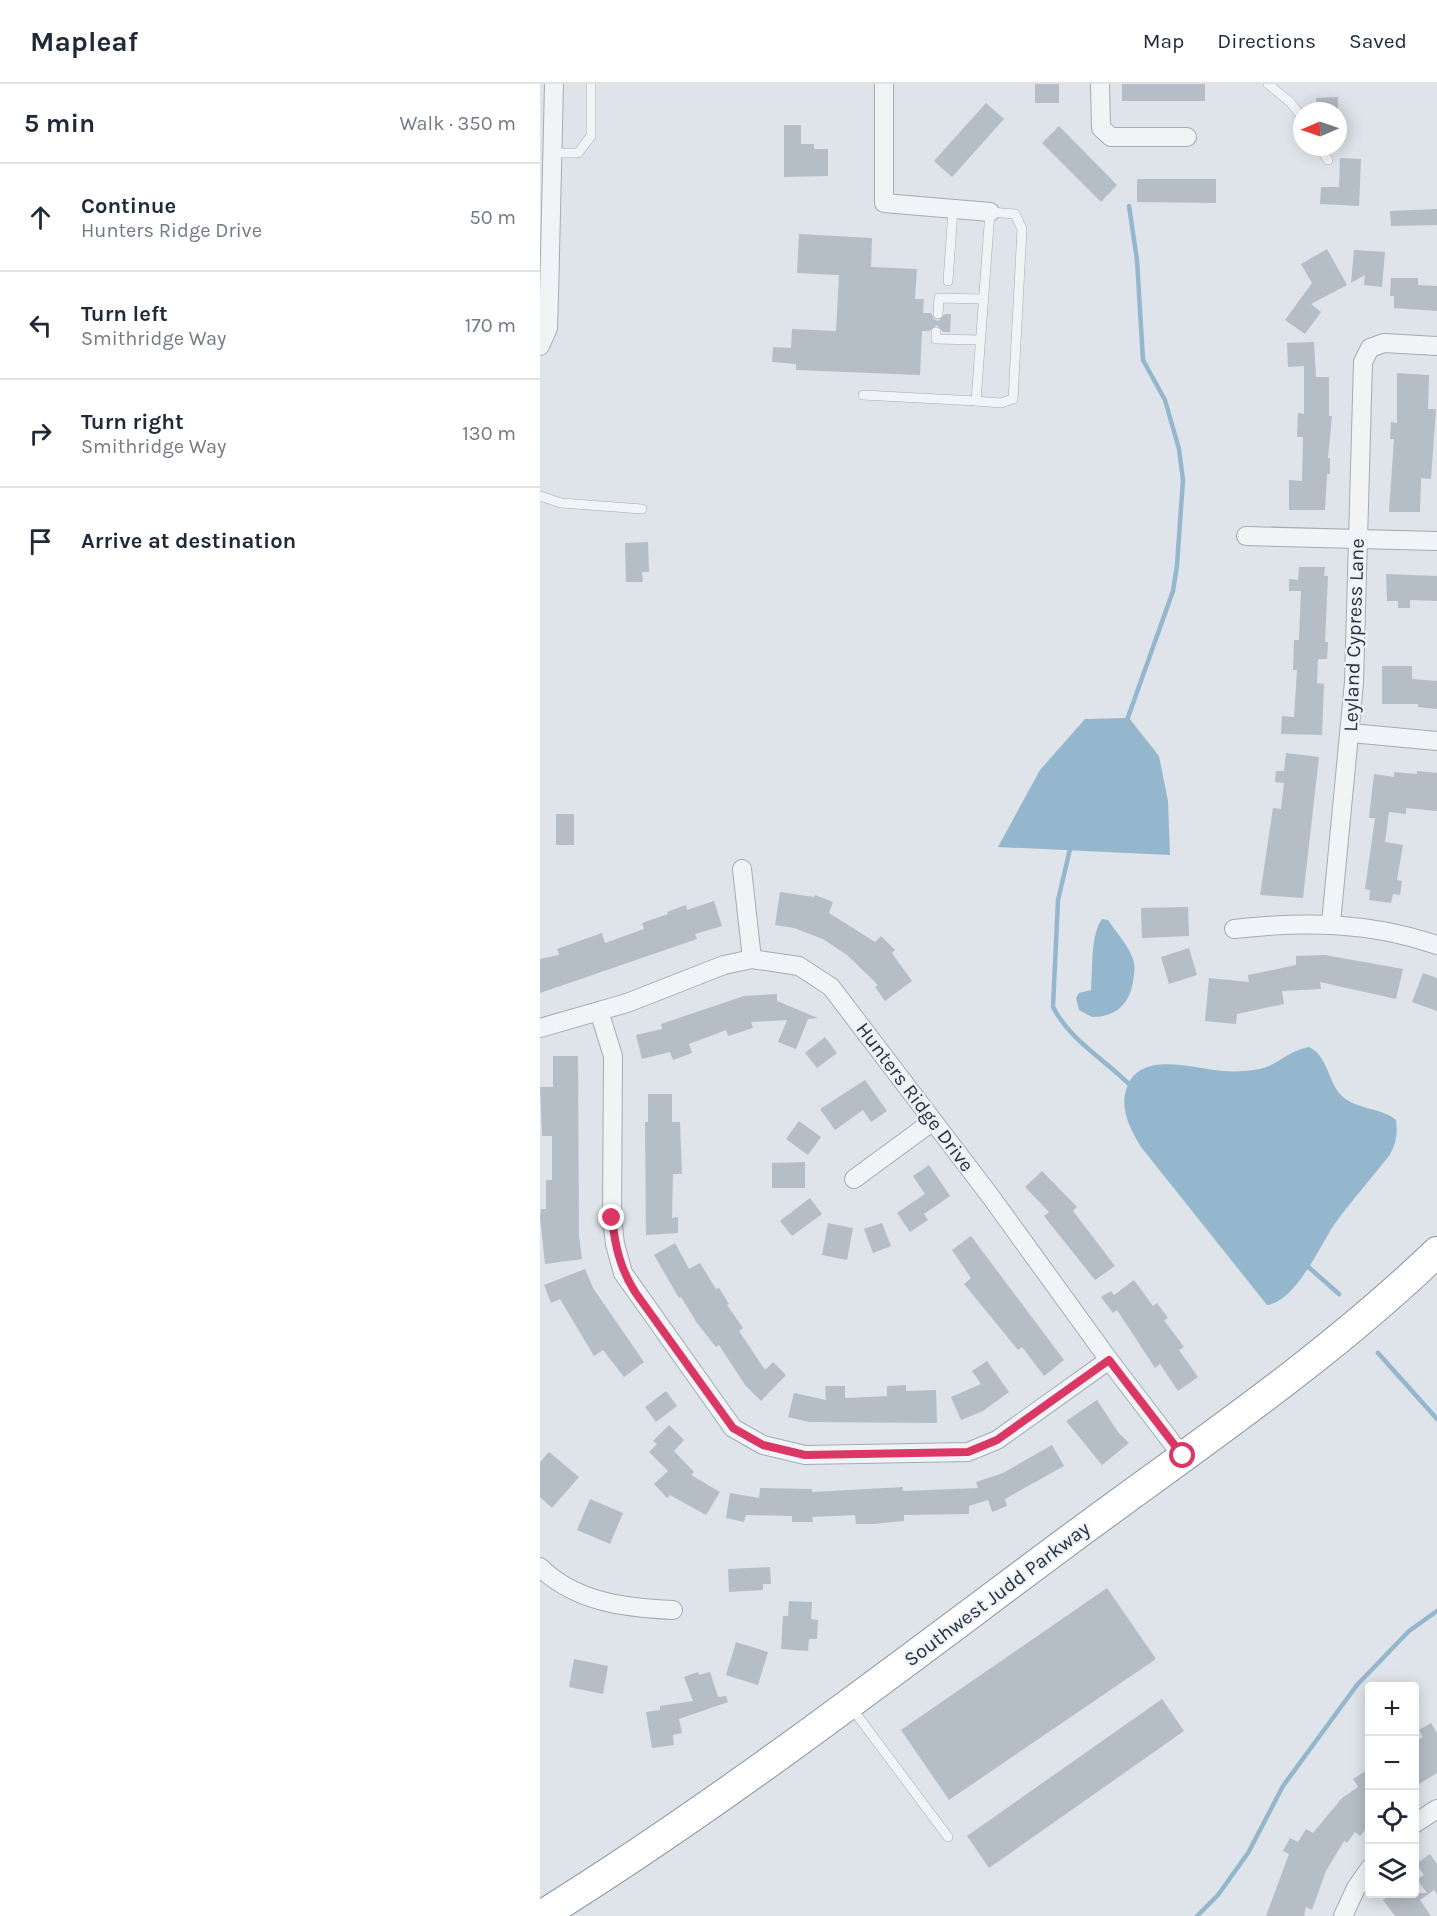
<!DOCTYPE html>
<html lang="en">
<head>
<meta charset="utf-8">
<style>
  body { margin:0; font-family:Karla,sans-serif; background:#f6f6f7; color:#1f2937 }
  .controls { position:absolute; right:18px; bottom:18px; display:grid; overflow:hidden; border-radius:6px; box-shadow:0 3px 15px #0003 }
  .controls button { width:54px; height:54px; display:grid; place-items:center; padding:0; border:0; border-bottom:2px solid #e0e1e3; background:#fff; color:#1f2937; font:30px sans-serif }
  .compass { position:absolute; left:753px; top:18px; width:54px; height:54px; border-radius:50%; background:#fff; box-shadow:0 3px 15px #0003; rotate:268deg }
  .stop { position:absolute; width:18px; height:18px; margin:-14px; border:4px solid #da3764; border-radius:50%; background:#fff }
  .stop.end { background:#da3764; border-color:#fff; box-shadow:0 2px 6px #0008 }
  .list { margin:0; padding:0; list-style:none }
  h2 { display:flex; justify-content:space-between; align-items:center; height:78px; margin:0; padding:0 24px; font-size:26px }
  h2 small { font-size:20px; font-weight:400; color:#747a83 }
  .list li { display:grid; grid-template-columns:39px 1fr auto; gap:18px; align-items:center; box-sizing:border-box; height:108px; padding:0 24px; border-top:2px solid #e0e1e3 }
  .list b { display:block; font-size:22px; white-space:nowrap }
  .list p { margin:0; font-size:20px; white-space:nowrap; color:#747a83 }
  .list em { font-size:20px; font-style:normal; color:#747a83 }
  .icon { flex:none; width:33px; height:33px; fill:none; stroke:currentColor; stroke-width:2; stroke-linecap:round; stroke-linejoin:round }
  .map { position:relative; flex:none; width:897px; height:1832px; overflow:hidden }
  header { display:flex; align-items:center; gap:36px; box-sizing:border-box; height:84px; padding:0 30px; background:#fff; border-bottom:2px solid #e0e1e3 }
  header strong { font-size:28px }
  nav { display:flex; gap:33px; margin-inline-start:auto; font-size:21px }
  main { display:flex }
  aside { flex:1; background:#fff }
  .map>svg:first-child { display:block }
</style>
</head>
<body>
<header>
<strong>Mapleaf</strong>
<nav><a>Map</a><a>Directions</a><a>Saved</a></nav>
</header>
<main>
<aside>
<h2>5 min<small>Walk · 350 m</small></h2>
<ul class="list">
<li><svg class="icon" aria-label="ahead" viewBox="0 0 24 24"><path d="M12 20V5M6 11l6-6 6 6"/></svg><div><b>Continue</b><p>Hunters Ridge Drive</p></div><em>50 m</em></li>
<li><svg class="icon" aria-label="left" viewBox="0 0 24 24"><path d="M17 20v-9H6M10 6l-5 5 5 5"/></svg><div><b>Turn left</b><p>Smithridge Way</p></div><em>170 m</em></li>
<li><svg class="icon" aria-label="right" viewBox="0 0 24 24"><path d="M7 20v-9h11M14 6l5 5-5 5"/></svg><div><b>Turn right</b><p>Smithridge Way</p></div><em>130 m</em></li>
<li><svg class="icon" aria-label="arrive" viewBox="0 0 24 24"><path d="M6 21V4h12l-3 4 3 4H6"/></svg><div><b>Arrive at destination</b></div></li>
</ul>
</aside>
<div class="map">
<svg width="897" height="1832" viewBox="0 0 897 1832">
  <rect width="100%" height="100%" fill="#dee4e9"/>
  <g fill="#95b7cd">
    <polygon points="589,634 619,672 628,717 630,771 458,763 500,686 545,635"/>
    <path d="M562,835L568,836C576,848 588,861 593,875C596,883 594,890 593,898C589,921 575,933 552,933L539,926L536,914L539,909L551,906C553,885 550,852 562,835Z"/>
    <path d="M769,963C787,971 788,996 800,1010C814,1026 841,1023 856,1036C858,1051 856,1060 849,1072C831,1095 811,1117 794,1141C780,1162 755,1218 727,1221L601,1063C590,1045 579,1024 587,1003C601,966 654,985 683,987C694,988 709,987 719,985C737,982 747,967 769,963Z"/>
  </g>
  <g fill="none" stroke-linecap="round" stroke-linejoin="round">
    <g stroke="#95b7cd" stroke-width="4.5">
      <polyline points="586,639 633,507 637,481 643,396 639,365 625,316 603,276 597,176 589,122"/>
      <path d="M531,761L518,816L513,923C531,958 565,975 592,1003"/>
      <polyline points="765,1180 799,1210"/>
      <polyline points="838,1269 897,1335"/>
      <polyline points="657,1832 678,1811 708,1769 743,1702 817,1601 869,1547 897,1527"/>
    </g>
  </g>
  <g fill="#b5bdc6">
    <rect x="495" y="0" width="24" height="19"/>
    <rect x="582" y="0" width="83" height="17"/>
    <polygon points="798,13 798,27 777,27 776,14"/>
    <polygon points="446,19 464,35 412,93 394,77"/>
    <polygon points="244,41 261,41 261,60 274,60 274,65 288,65 288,92 244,93"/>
    <polygon points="519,42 577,101 561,118 502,59"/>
    <polygon points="800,74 821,75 819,122 780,120 781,103 799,103"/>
    <polygon points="597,95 676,95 676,119 597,118"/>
    <polygon points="897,125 897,141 851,142 850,127"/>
    <polygon points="259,150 332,154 331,183 377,185 375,215 384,215 383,229 391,229 394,235 398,237 405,230 411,230 410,248 403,248 397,241 389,247 382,247 380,291 256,286 256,280 232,278 233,263 251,264 252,245 296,247 299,191 257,189"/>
    <polygon points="787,165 807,201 771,220 781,228 765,250 745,236 772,199 761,180"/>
    <polygon points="814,166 845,168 842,203 824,201 825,191 811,199"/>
    <polygon points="851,194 878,194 878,201 897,202 897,227 854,224 854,212 850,212"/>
    <polygon points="774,258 776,293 789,293 789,332 792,332 788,374 790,374 790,390 787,390 785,426 749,426 749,396 762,397 763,353 757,353 758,329 764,330 764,282 748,283 747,259"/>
    <polygon points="857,289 889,291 888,325 896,325 891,395 881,394 880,428 849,428 854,355 850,355 851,338 857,339"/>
    <polygon points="108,458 109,488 102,488 103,498 86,498 85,459"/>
    <polygon points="759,483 785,483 784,492 788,492 785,558 788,558 787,575 778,575 777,599 784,600 782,651 741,650 742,632 754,633 757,586 753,586 754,556 759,556 761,507 749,507 749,495 758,496"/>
    <polygon points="846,490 897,492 897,517 870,516 870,524 858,524 858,517 847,517"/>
    <polygon points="842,582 872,582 872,595 897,597 897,625 878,623 878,620 842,620"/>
    <polygon points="746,669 779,673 763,814 720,811 733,724 741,725 744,699 735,698 736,687 744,687"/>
    <polygon points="877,687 897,689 897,727 866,724 866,730 849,728 845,758 863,761 857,796 862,797 860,811 853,810 851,819 829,816 830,806 825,805 835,734 829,734 834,690 854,693 854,688 877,690"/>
    <rect x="16" y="730" width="18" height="31"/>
    <polygon points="240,808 274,813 275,811 293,818 289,829 335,858 341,852 355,866 352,869 372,897 345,917 335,903 338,901 307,871 283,855 254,844 235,841"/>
    <polygon points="174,817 182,842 155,850 157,855 0,909 0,875 19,871 17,865 62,849 65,859 104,845 102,839 128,830 127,828 146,821 147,826"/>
    <polygon points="648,823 649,852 602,854 601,824"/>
    <polygon points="649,864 657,891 629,900 621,873"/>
    <polygon points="785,871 863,885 856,915 780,898 781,905 742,907 744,920 697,930 696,940 665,937 669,894 709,898 708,891 756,881 756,872"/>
    <polygon points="883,889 897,894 897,927 872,918"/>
    <polygon points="237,910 237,917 278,934 268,935 256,965 238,958 247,936 211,938 213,944 188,952 186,946 149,960 152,969 133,976 130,968 102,975 96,951 122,945 121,940 204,912"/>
    <polygon points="285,953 297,969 277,984 265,969"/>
    <polygon points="13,972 38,972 39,1152 42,1175 5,1180 0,1133 1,1125 6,1125 6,1096 12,1096 12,1052 2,1052 0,1003 13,1003"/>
    <polygon points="325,996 347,1027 331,1038 323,1026 295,1046 280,1025"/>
    <polygon points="108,1010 132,1010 132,1038 140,1038 142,1090 133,1090 132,1134 138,1133 138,1149 106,1151 105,1038 108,1038"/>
    <polygon points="259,1037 281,1053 268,1071 246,1055"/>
    <polygon points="265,1078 265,1104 232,1104 232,1079"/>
    <polygon points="389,1081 410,1112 384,1130 388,1136 370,1148 357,1129 385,1110 373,1092"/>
    <polygon points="502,1087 537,1123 533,1127 575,1182 555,1196 504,1132 509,1128 485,1103"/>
    <polygon points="270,1114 282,1130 252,1152 240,1137"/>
    <polygon points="288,1139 313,1144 307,1176 282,1171"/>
    <polygon points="342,1139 351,1162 333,1169 324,1145"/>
    <polygon points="431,1152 524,1276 504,1292 482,1263 478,1266 424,1200 431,1194 412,1166"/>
    <polygon points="135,1159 149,1185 160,1179 176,1205 179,1204 189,1220 187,1221 203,1244 199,1247 225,1286 233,1278 246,1291 221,1317 205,1301 179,1261 176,1263 157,1239 141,1213 139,1214 114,1171"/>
    <polygon points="45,1185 53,1204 104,1278 84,1293 63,1266 54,1272 20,1215 11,1219 4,1201"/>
    <polygon points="594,1196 613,1222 617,1219 628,1234 624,1236 644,1263 639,1266 658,1293 638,1307 620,1280 615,1284 577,1226 573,1229 561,1213 571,1207 574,1211"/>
    <polygon points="447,1277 469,1308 443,1327 421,1336 411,1313 441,1300 432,1287"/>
    <polygon points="366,1301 366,1307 396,1306 397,1339 269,1338 248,1333 254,1309 286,1316 285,1302 305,1302 305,1314 347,1312 347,1302"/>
    <polygon points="126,1307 137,1322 116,1338 105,1323"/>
    <polygon points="557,1316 578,1348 589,1359 562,1381 526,1337"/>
    <polygon points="129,1341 144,1356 134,1367 154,1388 151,1391 180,1408 166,1431 130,1411 127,1414 114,1400 128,1387 109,1368 117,1360 113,1357"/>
    <polygon points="512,1361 524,1382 465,1415 467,1422 452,1428 448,1416 429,1422 429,1430 364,1431 364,1437 334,1440 316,1440 315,1431 272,1433 273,1438 252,1438 252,1432 206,1431 204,1438 186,1434 190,1409 219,1414 220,1404 272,1405 272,1408 363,1403 363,1407 438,1404 436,1398 463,1389"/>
    <polygon points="9,1368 39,1393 12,1424 0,1413 0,1378"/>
    <polygon points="50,1415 83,1429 70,1460 37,1446"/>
    <polygon points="230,1483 231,1500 223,1500 223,1506 189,1508 188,1485"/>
    <polygon points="567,1504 616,1575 409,1716 361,1646"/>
    <polygon points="249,1517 272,1518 271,1535 278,1536 277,1555 269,1555 268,1567 241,1565 243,1532 248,1532"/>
    <polygon points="196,1558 228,1568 218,1601 186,1591"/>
    <polygon points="34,1575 68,1582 63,1610 29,1603"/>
    <polygon points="158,1588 159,1591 170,1588 178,1613 186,1612 188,1618 139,1635 142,1649 133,1651 134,1661 112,1664 106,1628 120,1626 120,1622 153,1617 144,1593"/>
    <polygon points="622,1615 644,1647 449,1784 427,1752"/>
    <polygon points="891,1639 897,1649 897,1689 874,1703 874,1658 883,1653 879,1646"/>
    <polygon points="830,1684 830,1740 820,1752 815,1748 807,1759 804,1757 786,1787 772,1826 766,1823 764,1832 726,1832 749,1770 743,1767 750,1754 758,1758 766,1745 773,1749 802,1714 818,1703 813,1695"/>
    <polygon points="890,1770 897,1780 897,1810 894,1806 880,1816 891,1832 855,1832 843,1816 853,1809 887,1809 877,1795 884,1791 876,1780"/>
  </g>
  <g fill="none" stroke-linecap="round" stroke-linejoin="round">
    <g stroke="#a3abb3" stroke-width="10">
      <g id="service">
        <polyline points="728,0 750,18 762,33"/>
        <polyline points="779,63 788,76"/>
        <polyline points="13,69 38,69 51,52 51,0"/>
        <polygon points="450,128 475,130 482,145 473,315 461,319 436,317"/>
        <polyline points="408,197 413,126"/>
        <polyline points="398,230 399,214 442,215"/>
        <polyline points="396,248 396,255 440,256"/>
        <polyline points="323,311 436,317"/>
        <polyline points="0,412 21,419 102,425"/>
        <polyline points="311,1623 408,1753"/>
      </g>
    </g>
    <g stroke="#a3abb3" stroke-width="20">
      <g id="minor">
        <polyline points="344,0 344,119 450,128"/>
        <polyline points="560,0 561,44 571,53 647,53"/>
        <polyline points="0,262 8,244 9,212 14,0"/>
        <polyline points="706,452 897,457"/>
        <polyline points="811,649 897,657"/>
        <polyline points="202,785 212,875"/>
        <polyline points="791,839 814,598 823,278 830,264 844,259 897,262"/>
        <path d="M694,845C764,837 830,838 897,861"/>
        <polyline points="59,927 73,972 72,1134 75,1160 83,1189 193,1344 223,1361 265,1371 428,1368 457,1356 569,1276"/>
        <polyline points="0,944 87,919 184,881 212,875 259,882 291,903 451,1113 569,1276 643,1373"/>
        <polyline points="314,1095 393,1037"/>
        <path d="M0,1483C35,1518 86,1524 133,1526"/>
        <polyline points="874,1740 897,1725"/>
        <polyline points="803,1832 816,1804 830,1784"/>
      </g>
    </g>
    <g stroke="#8493a1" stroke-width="32">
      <path id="trunk" d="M1,1832C189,1715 363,1579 540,1448C662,1358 788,1273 897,1168"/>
    </g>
    <use href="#service" stroke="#f1f4f7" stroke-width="9"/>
    <use href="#minor" stroke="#f1f4f7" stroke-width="18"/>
    <use href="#trunk" stroke="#fff" stroke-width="30"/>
  </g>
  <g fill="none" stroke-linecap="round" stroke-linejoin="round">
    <path stroke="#da3764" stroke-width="8" d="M72,1134C75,1162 80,1184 95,1208L193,1344L223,1361L265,1371L428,1368L457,1356L569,1276L643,1372"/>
  </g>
  <g text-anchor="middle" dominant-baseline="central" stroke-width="4.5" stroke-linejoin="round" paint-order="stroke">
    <g font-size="20" fill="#263341" stroke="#eef2f6">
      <text transform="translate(814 551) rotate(-88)">Leyland Cypress Lane</text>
      <text transform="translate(375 1013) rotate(53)">Hunters Ridge Drive</text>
      <text transform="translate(457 1510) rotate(-37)">Southwest Judd Parkway</text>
    </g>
  </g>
</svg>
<div class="controls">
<button>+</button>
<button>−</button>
<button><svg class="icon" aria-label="locate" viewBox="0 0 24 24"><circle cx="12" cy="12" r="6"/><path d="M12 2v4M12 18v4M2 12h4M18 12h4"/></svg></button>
<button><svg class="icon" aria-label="layers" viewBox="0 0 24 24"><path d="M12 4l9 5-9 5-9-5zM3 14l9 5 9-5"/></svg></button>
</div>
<svg class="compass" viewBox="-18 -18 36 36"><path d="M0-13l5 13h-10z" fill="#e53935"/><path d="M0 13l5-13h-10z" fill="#747a83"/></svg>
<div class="stop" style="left:643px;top:1372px"></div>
<div class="stop end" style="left:72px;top:1134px"></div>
</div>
</main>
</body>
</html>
